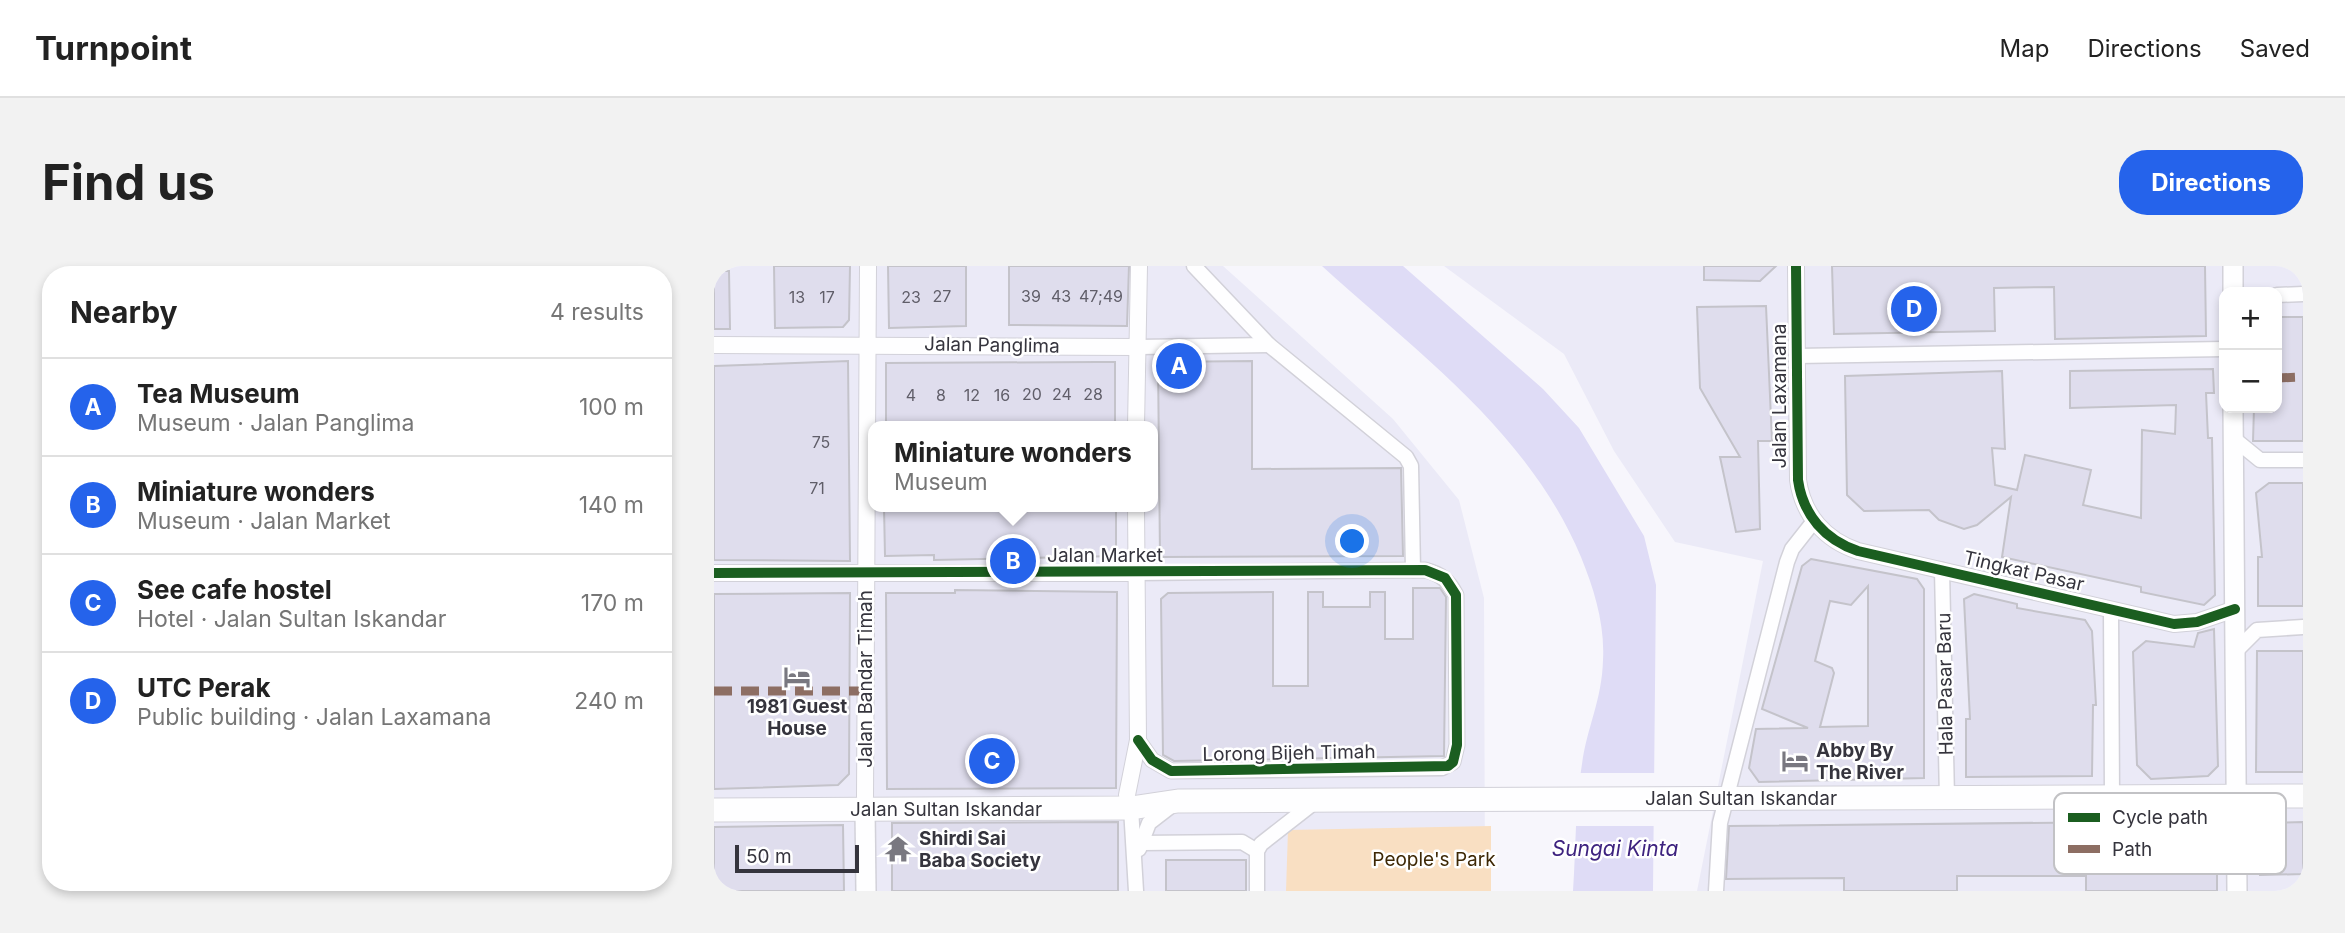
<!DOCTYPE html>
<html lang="en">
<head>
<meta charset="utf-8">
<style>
  body { margin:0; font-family:Inter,sans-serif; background:#f2f2f2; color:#222 }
  .controls { position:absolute; right:21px; top:21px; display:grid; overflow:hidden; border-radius:14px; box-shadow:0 4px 10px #0003 }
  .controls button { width:63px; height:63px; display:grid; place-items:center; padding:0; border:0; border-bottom:2px solid #e0e0e0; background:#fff; color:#222; font:35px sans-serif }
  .scale { position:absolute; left:21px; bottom:18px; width:124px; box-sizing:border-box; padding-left:7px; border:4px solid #35343d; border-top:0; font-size:19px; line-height:24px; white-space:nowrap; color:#35343d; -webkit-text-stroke:5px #fff; paint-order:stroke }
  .you { position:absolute; left:639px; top:276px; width:24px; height:24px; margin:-18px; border:5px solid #fff; border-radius:50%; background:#1a73e8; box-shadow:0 0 0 10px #1a73e833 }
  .badge { display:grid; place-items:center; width:46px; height:46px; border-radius:50%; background:#2563eb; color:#fff; font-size:23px; font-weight:700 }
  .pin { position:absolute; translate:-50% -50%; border:4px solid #fff; box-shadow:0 2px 7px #0006 }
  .popup { position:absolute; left:154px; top:155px; width:290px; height:91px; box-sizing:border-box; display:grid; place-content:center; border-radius:14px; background:#fff; filter:drop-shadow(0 2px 5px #0005); font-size:23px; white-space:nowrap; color:#767676 }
  .popup b { font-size:26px; color:#222 }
  .popup::after { content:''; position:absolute; left:50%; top:100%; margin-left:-14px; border:14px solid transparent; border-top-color:#fff }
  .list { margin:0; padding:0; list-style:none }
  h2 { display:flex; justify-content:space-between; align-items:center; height:91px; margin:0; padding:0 28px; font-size:30px }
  h2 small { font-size:23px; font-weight:400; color:#767676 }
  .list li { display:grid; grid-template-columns:46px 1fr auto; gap:21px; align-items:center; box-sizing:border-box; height:98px; padding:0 28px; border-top:2px solid #e0e0e0 }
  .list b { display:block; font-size:26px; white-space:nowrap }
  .list p { margin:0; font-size:23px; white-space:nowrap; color:#767676 }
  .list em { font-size:23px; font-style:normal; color:#767676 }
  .map { position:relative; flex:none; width:1589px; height:625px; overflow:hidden; border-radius:28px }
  header { display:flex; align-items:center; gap:42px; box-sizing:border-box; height:98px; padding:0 35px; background:#fff; border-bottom:2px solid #e0e0e0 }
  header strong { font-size:33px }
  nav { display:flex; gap:38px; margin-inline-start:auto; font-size:24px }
  .intro { display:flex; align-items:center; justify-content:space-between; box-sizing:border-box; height:168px; padding:0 42px }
  h1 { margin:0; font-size:49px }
  .button { padding:18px 32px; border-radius:28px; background:#2563eb; color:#fff; font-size:24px; font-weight:700 }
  main { display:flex; gap:42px; padding:0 42px }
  aside { flex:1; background:#fff; border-radius:28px; box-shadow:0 4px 10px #0003 }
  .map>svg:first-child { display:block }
</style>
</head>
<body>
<header>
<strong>Turnpoint</strong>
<nav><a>Map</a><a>Directions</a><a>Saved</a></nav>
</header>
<div class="intro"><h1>Find us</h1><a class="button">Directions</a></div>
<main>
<aside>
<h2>Nearby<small>4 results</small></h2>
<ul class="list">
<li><span class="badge">A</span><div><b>Tea Museum</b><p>Museum · Jalan Panglima</p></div><em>100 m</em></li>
<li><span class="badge">B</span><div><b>Miniature wonders</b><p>Museum · Jalan Market</p></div><em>140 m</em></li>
<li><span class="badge">C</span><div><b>See cafe hostel</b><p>Hotel · Jalan Sultan Iskandar</p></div><em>170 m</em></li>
<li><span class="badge">D</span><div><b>UTC Perak</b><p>Public building · Jalan Laxamana</p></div><em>240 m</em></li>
</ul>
</aside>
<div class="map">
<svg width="1589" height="625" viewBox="0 0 1589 625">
  <rect width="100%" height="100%" fill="#f7f6fc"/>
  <g fill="#ebeaf7" fill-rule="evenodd">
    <path d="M0,0H509L679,153L745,234L770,332L771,625H0ZM159,160H439V241H159Z"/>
    <path d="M730,0H1589V625H983L1049,295L961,276L900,185L850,88ZM1510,26H1563V142H1510Z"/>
  </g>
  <polygon fill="#f9dfc2" points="777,560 777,625 572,625 574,564"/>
  <path fill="#dfdcf6" d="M608,0H689L829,123L865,162L930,270L942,319L939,625H859C862,583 861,539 868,498C873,461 888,434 889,394C891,358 880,323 867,291C815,167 705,88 608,0Z"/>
  <polygon fill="#f7f6fc" points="864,507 946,507 944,560 860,560"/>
  <g fill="#dfdded" stroke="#c4c3ca" stroke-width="2" fill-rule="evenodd">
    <polygon points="60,0 136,0 135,54 129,61 61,62"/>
    <polygon points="174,0 252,0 252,60 175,62"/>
    <polygon points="295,0 415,0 413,60 295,59"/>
    <polygon points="990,0 1062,0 1046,15 990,14"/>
    <polygon points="1118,0 1491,0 1492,70 1341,73 1340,21 1280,22 1281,65 1120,68"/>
    <polygon points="0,5 15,5 16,63 0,63"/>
    <polygon points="1052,40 1058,175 1044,175 1046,263 1022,266 1006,191 1026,191 986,122 983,41"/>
    <polygon points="1563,51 1589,51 1589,175 1539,175 1540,142 1563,142"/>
    <polygon points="134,95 136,295 0,294 0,100"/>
    <polygon points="538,95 538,203 687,202 689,290 446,291 444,96"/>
    <polygon points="383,96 401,96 401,160 172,160 172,97"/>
    <polygon points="1499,103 1500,127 1492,127 1494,172 1498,172 1501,329 1490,339 1427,326 1427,321 1288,291 1297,231 1263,259 1250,263 1225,254 1215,244 1150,245 1133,229 1131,110 1288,105 1291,183 1278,182 1281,219 1303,224 1311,189 1377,204 1369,239 1427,252 1428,164 1461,168 1462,139 1356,142 1356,105"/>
    <polygon points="1555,217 1589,217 1589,340 1544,340 1544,291 1548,291 1542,227"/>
    <polygon points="170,241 402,241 402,290 220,294 220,289 171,290"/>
    <path d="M1097,293L1203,313L1210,323V512L1045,516L1035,502L1042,463L1094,462L1048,443L1088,300ZM1154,320V460L1106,461L1120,407L1118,402L1101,395L1116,335L1137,339Z"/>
    <polygon points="699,322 726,322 732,331 730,490 460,495 449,489 447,333 454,327 559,326 559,420 594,420 594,326 609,326 609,341 656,341 656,326 671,326 671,373 699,373"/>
    <polygon points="241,324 403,326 402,522 173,523 172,327 241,327"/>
    <polygon points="136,327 135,508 124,519 0,523 0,328"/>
    <polygon points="1260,328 1303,338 1303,342 1371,354 1378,365 1382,439 1379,439 1378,510 1252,511 1252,453 1256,453 1250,333"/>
    <polygon points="1500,363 1504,500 1494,510 1437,513 1423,499 1419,386 1432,375 1480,381 1484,367"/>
    <polygon points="1543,385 1589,385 1589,506 1542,506"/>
    <polygon points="1503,555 1503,625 1372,625 1372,610 1243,610 1243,625 1130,625 1130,612 1012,613 1015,560"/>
    <polygon points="404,556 404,625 178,625 178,557"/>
    <polygon points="1589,556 1589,608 1546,609 1544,557"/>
    <polygon points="129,559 130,625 0,625 0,561"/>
    <rect x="452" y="594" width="80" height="31"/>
  </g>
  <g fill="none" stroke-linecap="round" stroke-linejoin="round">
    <g stroke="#d2d1d9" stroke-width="17">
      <g id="minor">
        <polyline points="480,0 555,79 692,191 697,200 699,304"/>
        <polyline points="1563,29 1589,28"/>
        <polyline points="424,81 555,79"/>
        <polyline points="1083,90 1510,83"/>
        <polyline points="1519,172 1546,194 1589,194"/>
        <polyline points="1228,304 1233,532"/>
        <path d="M423,307L711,304C727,308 734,314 742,329L743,479L739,496L728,502L457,505L438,494L424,474"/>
        <polyline points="1397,344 1398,531"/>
        <polyline points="1521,386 1543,364 1589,361"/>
        <polyline points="417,542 422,625"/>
        <polyline points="427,577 528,576 543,585"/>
        <polyline points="425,583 435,557 457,540"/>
        <polyline points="543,625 543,585 547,578 602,535"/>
        <polyline points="1002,625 1006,557 1073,296 1078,283 1100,255"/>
      </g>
    </g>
    <g stroke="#d2d1d9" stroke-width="18">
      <g id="tertiary">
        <path d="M1082,0L1084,214C1089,249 1111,274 1144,285L1460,358L1483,356L1521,343"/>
        <polyline points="0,79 424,81"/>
        <polyline points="422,160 425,0"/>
        <polyline points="0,307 423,307"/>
        <polyline points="413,529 424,474 422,241"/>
        <polyline points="151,531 154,0"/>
      </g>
    </g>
    <g stroke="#d2d1d9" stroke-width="22">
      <g id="secondary">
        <polyline points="1519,0 1519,26"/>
        <polyline points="1519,142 1523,625"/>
        <polyline points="151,543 152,625"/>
      </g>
    </g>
    <g stroke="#d2d1d9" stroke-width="25">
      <polyline id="trunk" points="0,544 417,542 464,535 634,534 1589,530"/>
    </g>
    <use href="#minor" stroke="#fefeff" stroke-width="14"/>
    <use href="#tertiary" stroke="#fefeff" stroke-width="16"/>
    <use href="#secondary" stroke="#fefeff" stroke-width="19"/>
    <use href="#trunk" stroke="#fefeff" stroke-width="23"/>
    <g stroke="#8d6e63" stroke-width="9" stroke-dasharray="18 9" stroke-linecap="butt">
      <polyline points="1563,112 1589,111"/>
      <polyline points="0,425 150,425"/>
    </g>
    <g stroke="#fff" stroke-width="15">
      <g id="cycleway">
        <path d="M1082,0L1084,214C1089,249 1111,274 1144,285L1460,358L1483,356L1521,343"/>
        <polyline points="0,307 711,304 731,312 742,329 743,479 739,496 734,500 457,505 438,494 424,474"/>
      </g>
    </g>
    <use href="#cycleway" stroke="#1b5e20" stroke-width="10"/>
  </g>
  <defs>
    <g id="hotel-bare" transform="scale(2.1)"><path d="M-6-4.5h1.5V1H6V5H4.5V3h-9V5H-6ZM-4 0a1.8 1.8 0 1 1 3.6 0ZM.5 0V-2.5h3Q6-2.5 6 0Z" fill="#797880" stroke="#fff" stroke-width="2.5" paint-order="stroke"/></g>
    <g id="temple-bare" transform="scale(2.1)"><path d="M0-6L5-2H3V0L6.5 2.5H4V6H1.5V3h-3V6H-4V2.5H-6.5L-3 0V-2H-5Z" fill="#797880" stroke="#fff" stroke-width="2.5" paint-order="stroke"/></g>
  </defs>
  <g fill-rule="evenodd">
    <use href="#hotel-bare" x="83" y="411"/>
    <use href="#hotel-bare" x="1081" y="495"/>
    <use href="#temple-bare" x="184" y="583"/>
  </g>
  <g text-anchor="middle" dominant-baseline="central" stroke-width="5" stroke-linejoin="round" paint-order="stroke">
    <g font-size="16" fill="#605e69">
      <text x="228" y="30">27</text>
      <text x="317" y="30">39</text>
      <text x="347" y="30">43</text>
      <text x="387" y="30">47;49</text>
      <text x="83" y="31">13</text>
      <text x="113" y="31">17</text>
      <text x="197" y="31">23</text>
      <text x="318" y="128">20</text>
      <text x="348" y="128">24</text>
      <text x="379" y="128">28</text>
      <text x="197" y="129">4</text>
      <text x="227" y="129">8</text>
      <text x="258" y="129">12</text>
      <text x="288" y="129">16</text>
      <text x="107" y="176">75</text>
      <text x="103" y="222">71</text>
    </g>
    <g font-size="19" fill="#35343d" stroke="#fff">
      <text transform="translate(278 79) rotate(1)">Jalan Panglima</text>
      <text transform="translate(1065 130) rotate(-90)">Jalan Laxamana</text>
      <text x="391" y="289">Jalan Market</text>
      <text transform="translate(1310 305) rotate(13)">Tingkat Pasar</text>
      <text transform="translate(151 413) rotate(-90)">Jalan Bandar Timah</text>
      <text transform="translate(1231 418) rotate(-91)">Hala Pasar Baru</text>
      <text transform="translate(575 487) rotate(-1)">Lorong Bijeh Timah</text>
      <text x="1027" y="532">Jalan Sultan Iskandar</text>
      <text x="232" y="543">Jalan Sultan Iskandar</text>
    </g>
    <g font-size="19" font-weight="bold" fill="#35343d" stroke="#fff" text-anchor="start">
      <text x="83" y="440" text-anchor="middle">1981 Guest<tspan x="83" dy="22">House</tspan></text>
      <text x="1102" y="484">Abby By<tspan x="1102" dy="22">The River</tspan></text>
      <text x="205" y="572">Shirdi Sai<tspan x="205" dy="22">Baba Society</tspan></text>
    </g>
    <g font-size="19" fill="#3e2805" stroke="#fff">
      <text x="720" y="593">People's Park</text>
    </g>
    <g font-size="21" font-style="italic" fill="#3e237f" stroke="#fff">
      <text x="901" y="582">Sungai Kinta</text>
    </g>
  </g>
  <rect x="1340" y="527" width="232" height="81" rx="10" fill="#fff" stroke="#c2c2c5" stroke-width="2"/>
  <rect x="1354" y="547" width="32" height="9" fill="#1b5e20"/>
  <rect x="1354" y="579" width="32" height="8" fill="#8d6e63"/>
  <g font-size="19" fill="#35343d">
    <text x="1398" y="558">Cycle path</text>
    <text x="1398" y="590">Path</text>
  </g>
</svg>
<div class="controls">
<button>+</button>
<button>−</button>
</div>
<div class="scale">50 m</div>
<div class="you"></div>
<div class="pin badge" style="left:465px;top:100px">A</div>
<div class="pin badge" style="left:299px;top:295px">B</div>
<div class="popup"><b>Miniature wonders</b>Museum</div>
<div class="pin badge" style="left:278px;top:495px">C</div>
<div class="pin badge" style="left:1200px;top:43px">D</div>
</div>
</main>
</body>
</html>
